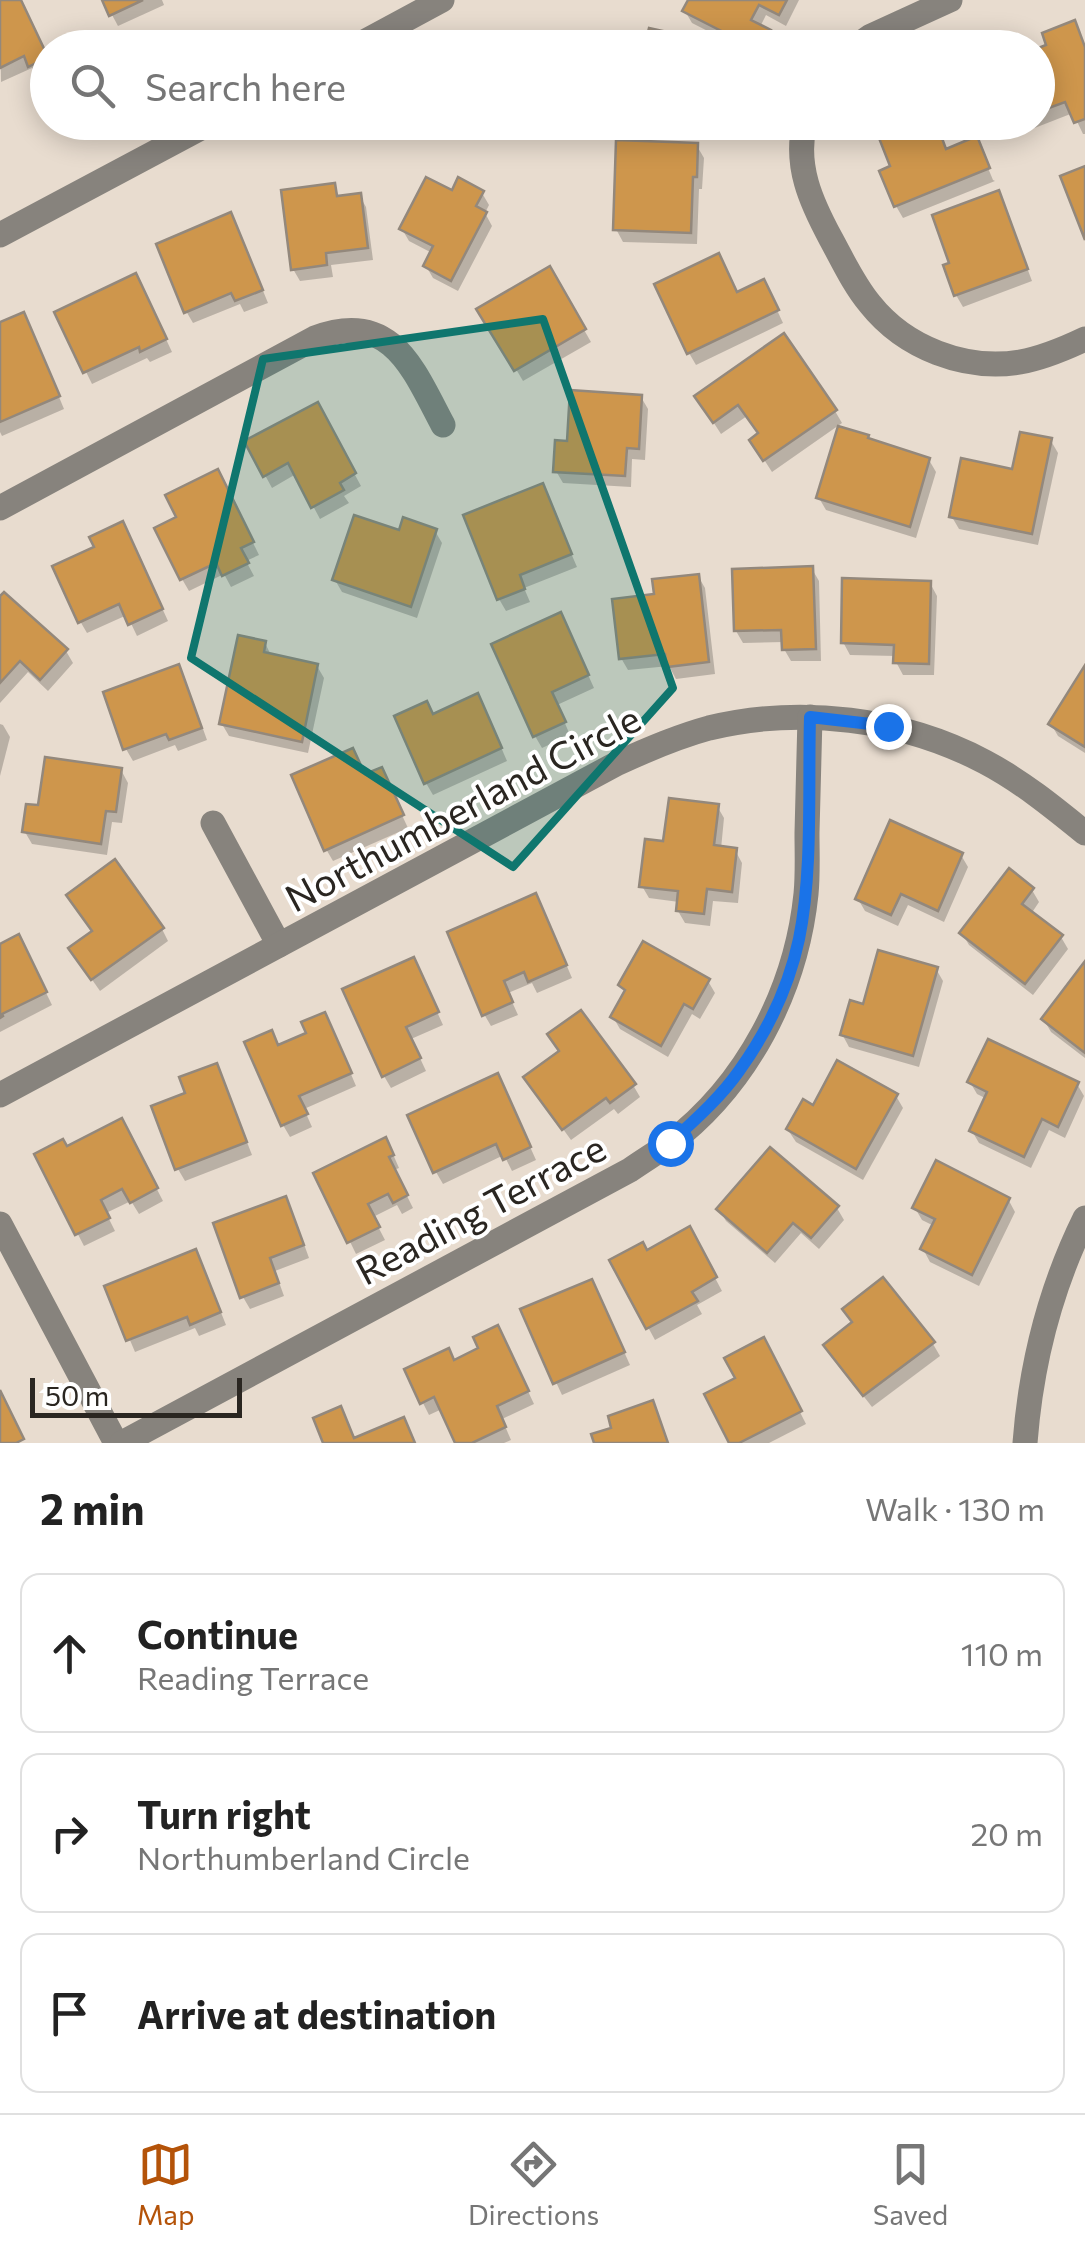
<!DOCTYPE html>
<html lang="en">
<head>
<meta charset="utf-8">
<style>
  body { margin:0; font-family:Commissioner,sans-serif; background:#f2f2f2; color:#222 }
  .scale { position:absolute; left:30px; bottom:25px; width:212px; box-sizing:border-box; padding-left:10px; border:5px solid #2a2621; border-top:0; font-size:28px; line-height:35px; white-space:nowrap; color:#2a2621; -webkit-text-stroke:8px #fff; paint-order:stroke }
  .stop { position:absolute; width:30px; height:30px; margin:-22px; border:8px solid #1a73e8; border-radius:50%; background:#fff }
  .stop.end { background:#1a73e8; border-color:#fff; box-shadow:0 2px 10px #0008 }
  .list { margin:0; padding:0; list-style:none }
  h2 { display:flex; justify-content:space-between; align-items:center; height:130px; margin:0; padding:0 40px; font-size:42px }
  h2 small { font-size:32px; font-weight:400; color:#767676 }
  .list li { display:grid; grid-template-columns:65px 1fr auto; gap:30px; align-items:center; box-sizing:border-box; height:160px; margin:0 20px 20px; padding:0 20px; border:2px solid #e0e0e0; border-radius:20px }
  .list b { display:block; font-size:38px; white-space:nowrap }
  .list p { margin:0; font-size:32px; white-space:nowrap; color:#767676 }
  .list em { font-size:32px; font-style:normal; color:#767676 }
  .icon { flex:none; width:55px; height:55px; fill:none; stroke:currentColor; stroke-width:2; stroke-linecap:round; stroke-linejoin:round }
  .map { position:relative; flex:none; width:1085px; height:1443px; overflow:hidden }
  .search { position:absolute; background:#fff; box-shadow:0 5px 25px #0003; left:30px; right:30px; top:30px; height:110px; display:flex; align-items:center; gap:25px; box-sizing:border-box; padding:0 35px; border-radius:55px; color:#767676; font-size:38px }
  .sheet { height:670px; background:#fff }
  nav { display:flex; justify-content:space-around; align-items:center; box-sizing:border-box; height:140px; border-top:2px solid #e0e0e0; background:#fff; font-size:28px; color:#767676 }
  nav a { display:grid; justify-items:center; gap:5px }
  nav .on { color:#b45309 }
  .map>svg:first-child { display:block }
</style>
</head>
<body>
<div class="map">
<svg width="1085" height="1443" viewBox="0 0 1085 1443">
  <rect width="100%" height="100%" fill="#e8dccf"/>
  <g fill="#0003">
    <polygon points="0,0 20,0 48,57 48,73 37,78 32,68 1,82"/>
    <polygon points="104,0 162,0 164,5 118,26"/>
    <polygon points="691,0 799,0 786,26 766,15 760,27 769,32 776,44 775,48 741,48 692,23 685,11"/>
    <polygon points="1081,36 1085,47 1085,134 1083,134 1073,113 1032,129 1028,122 1038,122 1038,51"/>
    <polygon points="652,122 713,122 710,136"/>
    <polygon points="697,146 704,158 702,189 699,189 697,244 623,242 616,229"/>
    <polygon points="980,149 993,180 995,181 903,218 896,206 947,152"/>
    <polygon points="334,186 340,198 359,195 366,207 373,260 331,265 333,277 300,281 293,269"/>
    <polygon points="453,193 482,193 489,205 485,213 492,226 458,291 433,278 426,266 432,253 409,241 402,229"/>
    <polygon points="1004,206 1032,281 963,307 956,295"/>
    <polygon points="237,227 268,303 244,312 240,304 193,323 186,311"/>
    <polygon points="549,269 591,342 523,381 503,347"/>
    <polygon points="142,288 172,352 150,362 147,358 92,384 57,313"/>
    <polygon points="737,295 770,295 783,323 696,365 689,353"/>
    <polygon points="0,325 30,327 64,409 2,436 0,432"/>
    <polygon points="641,397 648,409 645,460 632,459 631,487 563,483 556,471 570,443"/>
    <polygon points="697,397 835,411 842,423 772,472 759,452 760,435 747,416 721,434"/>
    <polygon points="317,405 361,486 344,496 349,503 320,519 296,474 272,488 247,442"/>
    <polygon points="1051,441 1058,453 1038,545 959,529 952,517"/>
    <polygon points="929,460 936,472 916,538 826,510 819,498"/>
    <polygon points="224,484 259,555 246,561 254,576 231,587 224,574 189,591 182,579 179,518"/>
    <polygon points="542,486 577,567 524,588 530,602 506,611 499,599"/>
    <polygon points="435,531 442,543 417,618 342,592 335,580 401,533"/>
    <polygon points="129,536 168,621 137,636 127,615 87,633 80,621"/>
    <polygon points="812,569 819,581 821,661 791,661 784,649 784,642 743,643 736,631"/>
    <polygon points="698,576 705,588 715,674 676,679 669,666 628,670 621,658 656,596"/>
    <polygon points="930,583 937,596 934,675 903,675 896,662 896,656 850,655 843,642"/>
    <polygon points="0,600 66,651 73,663 48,691 28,672 0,703"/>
    <polygon points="567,628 594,688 557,705 570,735 542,748 535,736"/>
    <polygon points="265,643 272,657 317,666 324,678 308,753 229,736 222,724"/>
    <polygon points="178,667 185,679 207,740 178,751 175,745 133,761 126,749"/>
    <polygon points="1085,669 1085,753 1058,736 1051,724"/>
    <polygon points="484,708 507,761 433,795 426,783 433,716"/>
    <polygon points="0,724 3,725 10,737 0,776"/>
    <polygon points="121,770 128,783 122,823 112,822 107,855 32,844 25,832 40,808"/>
    <polygon points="365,777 385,779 408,828 333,861 326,849"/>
    <polygon points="717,806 724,818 721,849 735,850 742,863 738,903 713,901 710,926 685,923 678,911 679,902 649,898 642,886 666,844"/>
    <polygon points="961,855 968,867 944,922 908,905 898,926 865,911 858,899"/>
    <polygon points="1032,890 1039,902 1031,914 1061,937 1068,949 1033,995 969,945 962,933"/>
    <polygon points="542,908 572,978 537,993 532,983 508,993 518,1015 491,1026 484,1014"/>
    <polygon points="162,929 168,941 100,991 79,961"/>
    <polygon points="0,946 25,950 52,1005 0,1032"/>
    <polygon points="1085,965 1085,1058 1051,1032 1044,1020"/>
    <polygon points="936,969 943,981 919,1067 849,1047 842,1034 865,1007"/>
    <polygon points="419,972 443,1025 411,1039 426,1071 391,1088 384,1076"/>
    <polygon points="708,981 715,993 700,1019 692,1014 668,1057 620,1029 613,1017 626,994 621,985"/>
    <polygon points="331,1027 356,1086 304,1109 312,1127 290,1137 283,1125 279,1047"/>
    <polygon points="222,1078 252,1155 185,1181 178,1169"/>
    <polygon points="970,1082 1077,1084 1084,1096 1065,1138 1049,1130 1031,1168 979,1143 972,1131 987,1099 977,1094"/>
    <polygon points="633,1085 640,1097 618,1114 614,1109 571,1140 534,1089"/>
    <polygon points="504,1089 536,1160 512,1171 504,1155 443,1184 436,1172"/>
    <polygon points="896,1096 903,1108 863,1180 796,1142 788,1130 814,1108"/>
    <polygon points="128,1133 163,1201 139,1214 131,1201 106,1213 115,1231 84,1246 37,1155"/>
    <polygon points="392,1152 399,1168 394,1170 413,1208 402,1214 397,1205 373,1217 385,1240 356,1254 317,1174"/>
    <polygon points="285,1199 292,1211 309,1258 275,1271 284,1296 250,1309 243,1297"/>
    <polygon points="1008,1199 1015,1212 979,1286 930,1262 923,1249 934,1226 922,1220 915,1208"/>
    <polygon points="837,1208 844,1220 819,1249 801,1233 775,1263 726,1221 719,1209"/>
    <polygon points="689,1229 722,1291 697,1305 702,1314 655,1340 612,1261 646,1253"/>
    <polygon points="202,1265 226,1325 199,1336 195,1328 135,1352 108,1288"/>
    <polygon points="598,1294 630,1365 562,1395 523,1311"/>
    <polygon points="504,1340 534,1404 502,1419 511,1440 504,1443 458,1443 442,1409 429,1415 407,1371 454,1362"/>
    <polygon points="933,1344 940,1356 872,1407 833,1357"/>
    <polygon points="770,1353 806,1424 769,1443 732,1443 738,1379"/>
  </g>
  <g fill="#ce964c" stroke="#93887c" stroke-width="2.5">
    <polygon points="0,0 21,0 48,57 28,67 24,56 0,68"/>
    <polygon points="102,0 143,0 109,16"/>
    <polygon points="688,0 787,0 779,15 759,5 751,20 771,30 762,48 755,48 682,11"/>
    <polygon points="1075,20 1085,47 1085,119 1074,123 1065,102 1038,112 1038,48 1046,45 1042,33"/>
    <polygon points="649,28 708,41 707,48 644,48"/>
    <polygon points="902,122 936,122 946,149 977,136 990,168 894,207 879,171 890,166 877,133"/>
    <polygon points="616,140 698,143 697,177 693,177 691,233 613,230"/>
    <polygon points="1085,166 1085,240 1060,176"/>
    <polygon points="426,177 452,190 458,177 484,191 476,206 487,212 451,281 423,266 433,246 399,229"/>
    <polygon points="335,183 337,196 361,193 368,248 326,253 327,265 291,270 281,190"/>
    <polygon points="999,190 1028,269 954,296 943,265 949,263 932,215"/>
    <polygon points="231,212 263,290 235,301 231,293 184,313 156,244"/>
    <polygon points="719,253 737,292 764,279 779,310 687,354 654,284"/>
    <polygon points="550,266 586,329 514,371 476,309"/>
    <polygon points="136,273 167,339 140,352 139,347 83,373 54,312"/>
    <polygon points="24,312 60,396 0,422 0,322"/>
    <polygon points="784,333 837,410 763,461 749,440 758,433 738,405 713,423 694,396"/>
    <polygon points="570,390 642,395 639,449 627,448 625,476 553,472 555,440 567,441"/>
    <polygon points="318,402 356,473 340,483 344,490 311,508 288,463 263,477 244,441"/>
    <polygon points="838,426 869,435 868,438 930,458 910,527 816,498"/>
    <polygon points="1020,432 1052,438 1032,534 949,517 961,458 1012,469"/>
    <polygon points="218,469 254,542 241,548 249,563 222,576 216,563 180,580 154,528 176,517 165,495"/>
    <polygon points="543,483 572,554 520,575 525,589 497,600 463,515"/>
    <polygon points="354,515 399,530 403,517 437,529 411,607 332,580"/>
    <polygon points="123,521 163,609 128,625 119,604 78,623 52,566 94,547 89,537"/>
    <polygon points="813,566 816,649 782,650 781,630 734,631 732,569"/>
    <polygon points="699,574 709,662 667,667 665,654 619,659 612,599 654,594 652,579"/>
    <polygon points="842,578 931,581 929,664 893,663 894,645 841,643"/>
    <polygon points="4,592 68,649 40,680 20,661 0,683 0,596"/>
    <polygon points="561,612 589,675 552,692 566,722 533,737 491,644"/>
    <polygon points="238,635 266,641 264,652 318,664 302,742 219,724"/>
    <polygon points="179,664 202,728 169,740 166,734 123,750 103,692"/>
    <polygon points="1085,665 1085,747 1048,724"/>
    <polygon points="478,693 502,748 424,784 394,716 427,701 433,714"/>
    <polygon points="353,748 365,774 382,767 404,815 324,851 291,775"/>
    <polygon points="45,757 122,768 116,812 106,811 101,844 22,832 26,804 38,805"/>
    <polygon points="669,798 719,804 714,845 737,848 732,892 707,889 704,914 676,911 678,891 639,887 645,839 663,841"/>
    <polygon points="890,820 963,853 938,911 901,894 891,915 855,899"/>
    <polygon points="115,859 164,928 91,980 68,948 92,931 66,895"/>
    <polygon points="1009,868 1034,888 1022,904 1063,935 1025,984 959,933"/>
    <polygon points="536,893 567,965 528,982 524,972 504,981 513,1002 482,1016 447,932"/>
    <polygon points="19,934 47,992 2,1014 3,1016 0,1018 0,944"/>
    <polygon points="643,941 710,979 693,1009 684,1004 661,1046 610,1017 625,990 618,985"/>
    <polygon points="878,950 938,967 913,1056 840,1035 850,1000 863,1004"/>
    <polygon points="414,957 439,1012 406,1027 421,1058 382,1077 342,989"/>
    <polygon points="1085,961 1085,1053 1041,1019"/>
    <polygon points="581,1010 636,1084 610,1103 606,1098 562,1130 523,1077 559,1051 547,1034"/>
    <polygon points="325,1012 352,1073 299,1096 308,1114 281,1126 244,1042 272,1030 278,1045 306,1033 301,1022"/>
    <polygon points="988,1039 1079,1082 1058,1127 1042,1119 1024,1157 969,1131 987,1092 967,1082"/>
    <polygon points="837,1060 898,1094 856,1169 786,1129 803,1099 813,1105"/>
    <polygon points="217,1063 247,1142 175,1170 151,1106 185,1093 179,1077"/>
    <polygon points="498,1073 531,1147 503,1160 496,1144 433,1173 407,1115"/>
    <polygon points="122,1118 158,1188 130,1203 122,1189 101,1200 110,1218 75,1235 34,1154 63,1139 67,1146"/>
    <polygon points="386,1137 394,1155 389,1157 408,1195 393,1203 388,1194 368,1204 380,1227 347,1243 313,1173"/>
    <polygon points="770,1147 839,1206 811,1238 793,1223 767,1253 716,1209"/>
    <polygon points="936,1160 1010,1198 972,1275 920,1249 935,1219 912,1208"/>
    <polygon points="286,1196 304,1245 270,1258 279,1283 240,1298 213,1223"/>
    <polygon points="690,1226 717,1277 692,1292 698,1301 646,1329 609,1260 643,1242 647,1250"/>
    <polygon points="196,1249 221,1312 190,1325 187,1317 126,1341 104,1286"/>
    <polygon points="883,1277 935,1342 863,1396 823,1345 852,1322 842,1309"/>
    <polygon points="592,1279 625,1352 553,1384 520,1309"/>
    <polygon points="498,1325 529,1391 497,1406 506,1427 472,1443 455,1443 434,1397 420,1404 404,1369 449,1348 454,1360 478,1348 473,1337"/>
    <polygon points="764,1337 802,1411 739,1443 729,1443 704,1394 735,1378 724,1358"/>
    <polygon points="0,1390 24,1439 16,1443 0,1443"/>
    <polygon points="653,1400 668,1443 594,1443 591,1434 611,1428 608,1416"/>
    <polygon points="341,1406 354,1438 404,1417 415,1443 323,1443 313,1418"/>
  </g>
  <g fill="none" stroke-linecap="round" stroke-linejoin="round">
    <g stroke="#87837d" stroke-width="25">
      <polyline points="353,48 442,0"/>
      <polyline points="854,48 871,36 950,0"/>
      <path d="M805,122C794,165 811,202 831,239C843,261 854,285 870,304C905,348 965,371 1020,362C1043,358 1064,349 1085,339"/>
      <polyline points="0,235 212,122"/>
      <path d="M0,508L315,338C392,309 413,369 443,425"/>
      <polyline points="213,823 279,945"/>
      <path d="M0,1095L616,764C646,750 676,737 709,728C800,706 902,718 985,762C1021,781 1053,807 1085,833"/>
      <polyline points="0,1224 116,1443"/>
      <path d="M122,1443L630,1170C643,1161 656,1153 669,1144C747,1085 796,991 806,894C808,874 807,853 807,833C808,794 809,755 810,717"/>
      <path d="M1025,1443C1031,1364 1050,1289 1085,1218"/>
    </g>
  </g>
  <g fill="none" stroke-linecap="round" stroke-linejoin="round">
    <path stroke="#1a73e8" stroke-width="12" d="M670,1143C695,1120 720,1098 739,1071C767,1032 789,986 799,939C813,871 808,787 810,717L888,726"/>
  </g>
  <path fill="#0f766e" fill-opacity="0.2" stroke="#0f766e" stroke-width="8" stroke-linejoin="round" d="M543,319L673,688L513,867L191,658L263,359Z"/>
  <g text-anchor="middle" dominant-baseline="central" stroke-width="8" stroke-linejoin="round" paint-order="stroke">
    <g font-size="38" fill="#2a2621" stroke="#fff">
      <text transform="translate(462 807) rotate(-28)">Northumberland Circle</text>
      <text transform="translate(480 1208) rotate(-28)">Reading Terrace</text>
    </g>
  </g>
</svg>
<div class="scale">50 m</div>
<div class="stop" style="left:670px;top:1143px"></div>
<div class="stop end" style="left:888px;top:726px"></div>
<div class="search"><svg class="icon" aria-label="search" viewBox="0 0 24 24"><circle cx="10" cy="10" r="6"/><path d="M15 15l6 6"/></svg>Search here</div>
</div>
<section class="sheet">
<h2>2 min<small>Walk · 130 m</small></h2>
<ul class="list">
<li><svg class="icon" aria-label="ahead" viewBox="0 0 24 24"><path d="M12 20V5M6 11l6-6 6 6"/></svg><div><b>Continue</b><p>Reading Terrace</p></div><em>110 m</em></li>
<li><svg class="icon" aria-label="right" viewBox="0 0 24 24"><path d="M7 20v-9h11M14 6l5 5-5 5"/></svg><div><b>Turn right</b><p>Northumberland Circle</p></div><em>20 m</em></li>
<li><svg class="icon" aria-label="arrive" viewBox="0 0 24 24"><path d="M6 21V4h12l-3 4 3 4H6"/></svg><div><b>Arrive at destination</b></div></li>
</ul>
</section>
<nav>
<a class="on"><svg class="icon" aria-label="map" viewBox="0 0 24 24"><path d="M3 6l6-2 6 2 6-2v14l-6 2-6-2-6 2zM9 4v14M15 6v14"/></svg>Map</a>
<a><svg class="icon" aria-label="directions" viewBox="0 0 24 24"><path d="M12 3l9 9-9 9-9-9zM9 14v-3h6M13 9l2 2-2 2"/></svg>Directions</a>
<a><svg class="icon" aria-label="saved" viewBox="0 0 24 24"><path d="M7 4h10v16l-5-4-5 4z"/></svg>Saved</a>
</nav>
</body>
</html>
